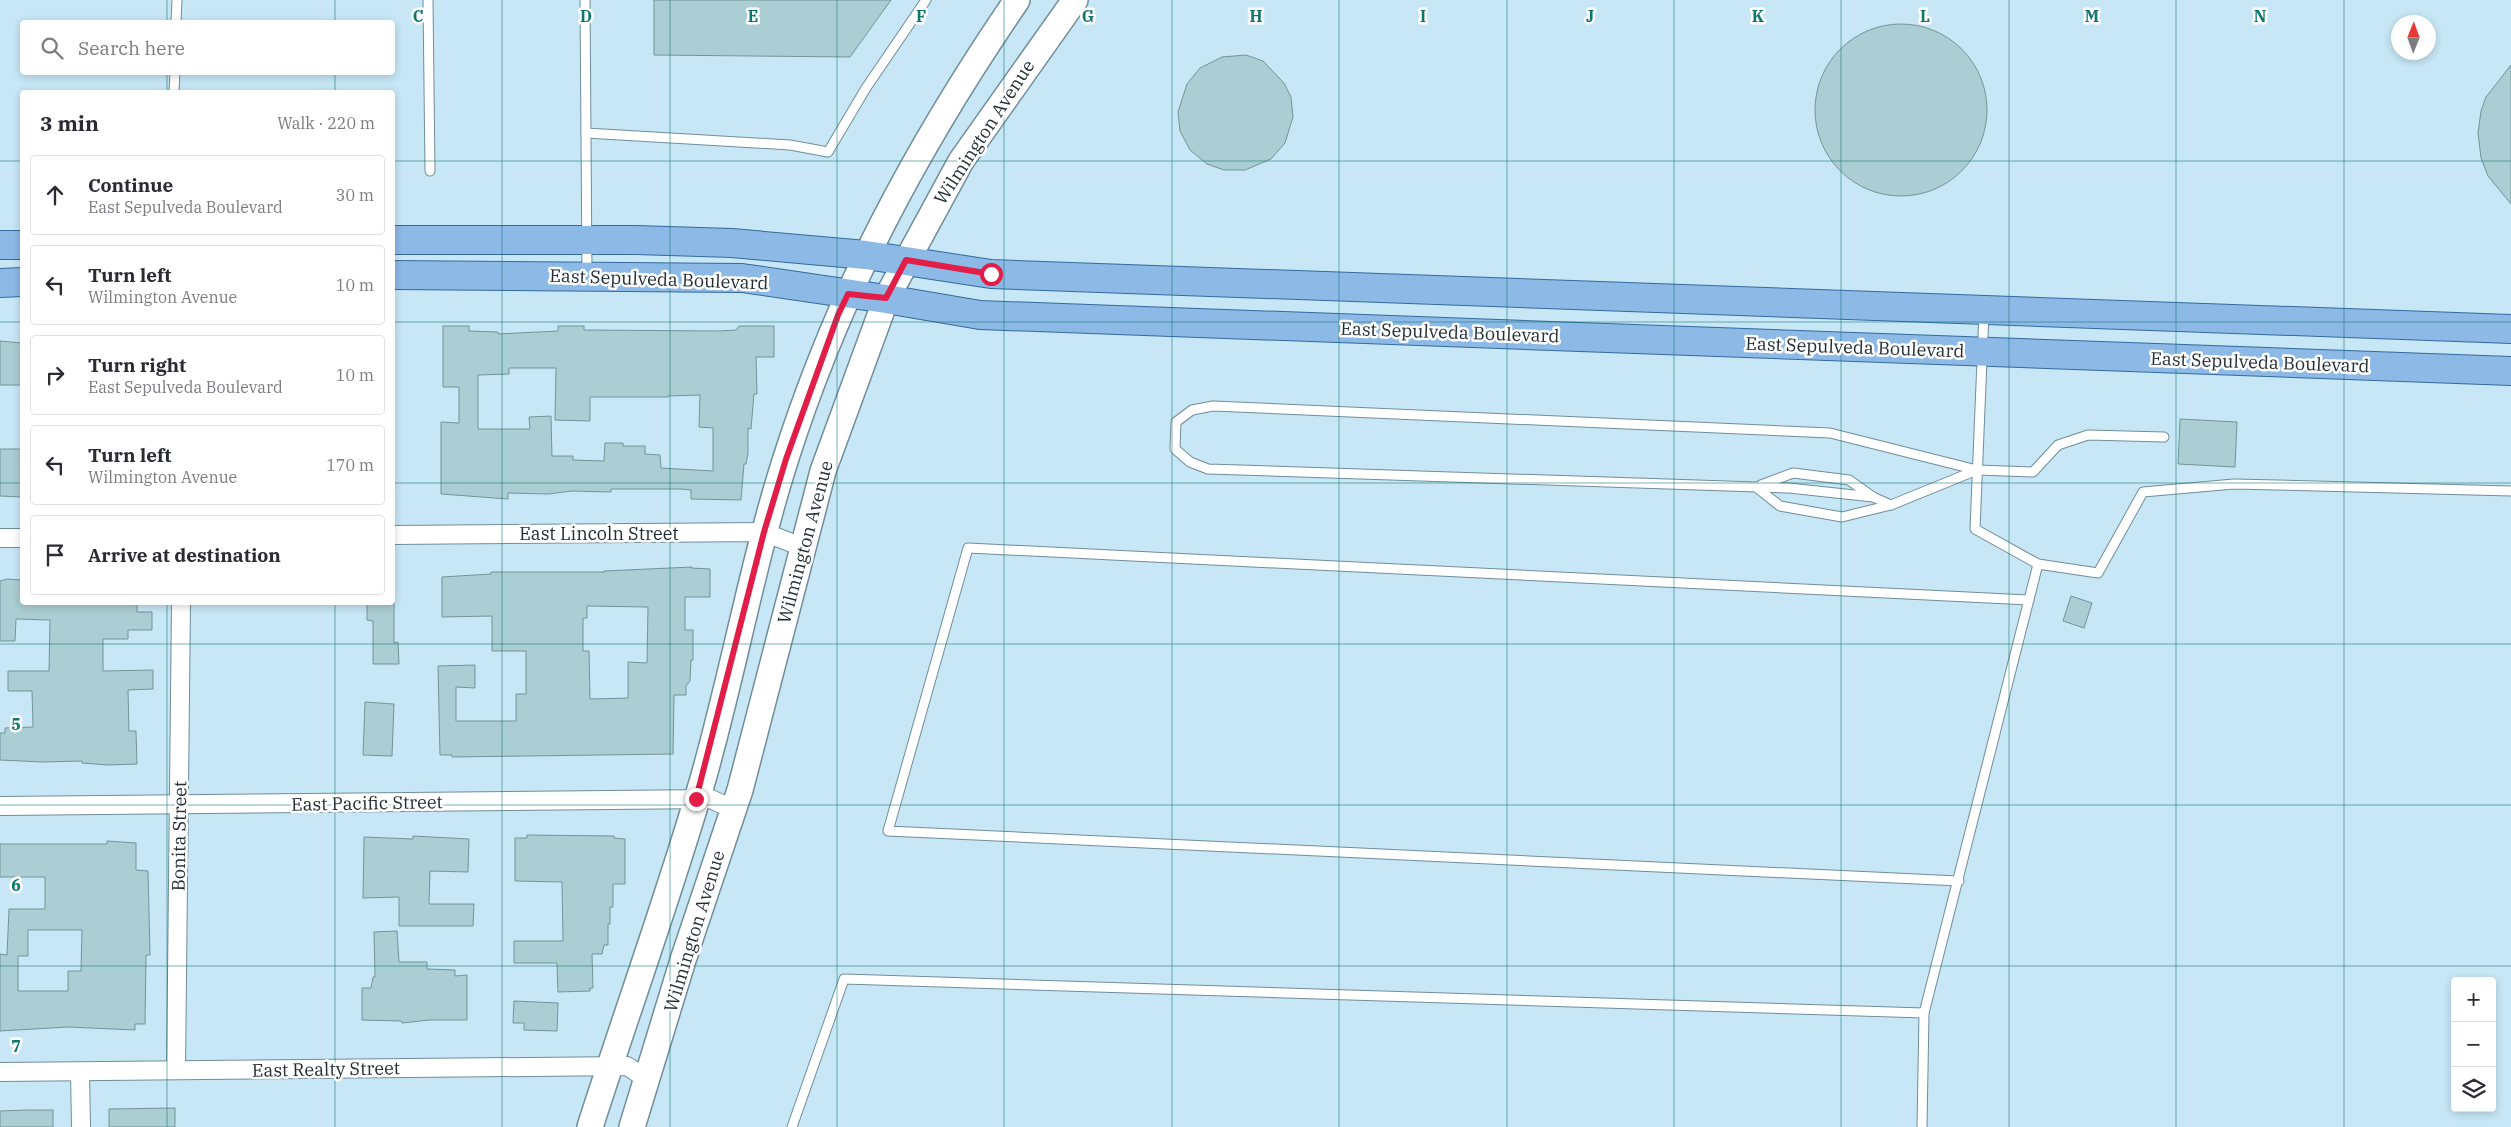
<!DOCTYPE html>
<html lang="en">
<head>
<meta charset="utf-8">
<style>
  body { margin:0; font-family:"IBM Plex Serif",serif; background:#f2f2f3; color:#2b2b33 }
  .controls { position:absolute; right:15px; bottom:15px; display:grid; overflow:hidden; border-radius:5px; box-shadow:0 2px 8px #0003 }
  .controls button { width:45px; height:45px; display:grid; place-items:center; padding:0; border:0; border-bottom:1px solid #e1e1e2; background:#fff; color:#2b2b33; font:25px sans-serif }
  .compass { position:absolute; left:2391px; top:15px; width:45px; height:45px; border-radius:50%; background:#fff; box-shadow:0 2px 8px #0003; rotate:1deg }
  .stop { position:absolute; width:15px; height:15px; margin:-11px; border:4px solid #e11d48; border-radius:50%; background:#fff }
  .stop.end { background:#e11d48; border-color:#fff; box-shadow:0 1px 5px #0008 }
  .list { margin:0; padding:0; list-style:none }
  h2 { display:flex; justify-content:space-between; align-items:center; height:65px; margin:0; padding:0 20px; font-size:21px }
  h2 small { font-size:16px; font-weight:400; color:#7c7c81 }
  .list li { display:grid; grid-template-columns:32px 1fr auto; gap:15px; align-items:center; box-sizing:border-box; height:80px; margin:0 10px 10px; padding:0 10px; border:1px solid #e1e1e2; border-radius:5px }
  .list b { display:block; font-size:19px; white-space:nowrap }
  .list p { margin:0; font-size:16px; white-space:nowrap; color:#7c7c81 }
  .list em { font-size:16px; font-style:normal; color:#7c7c81 }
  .icon { flex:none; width:28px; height:28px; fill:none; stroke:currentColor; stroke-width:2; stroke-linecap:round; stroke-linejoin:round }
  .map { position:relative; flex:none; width:2511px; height:1127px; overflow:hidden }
  .search { position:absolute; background:#fff; box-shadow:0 2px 8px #0003; left:20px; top:20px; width:375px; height:55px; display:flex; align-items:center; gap:12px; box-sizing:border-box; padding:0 18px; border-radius:5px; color:#7c7c81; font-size:19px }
  .panel { position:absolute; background:#fff; box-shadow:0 2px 8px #0003; left:20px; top:90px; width:375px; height:515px; border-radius:5px }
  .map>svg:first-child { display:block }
</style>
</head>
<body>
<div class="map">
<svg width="2511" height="1127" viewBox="0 0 2511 1127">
  <rect width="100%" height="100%" fill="#c7e7f6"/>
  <g fill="#aaced3" stroke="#729499" fill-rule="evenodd">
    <polygon points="654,0 891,0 850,57 654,55"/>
    <circle cx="1901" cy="110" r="86"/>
    <polygon points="1246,55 1263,61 1284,83 1291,97 1293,117 1285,143 1271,159 1245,170 1224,170 1207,164 1190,150 1180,131 1178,112 1187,84 1200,68 1222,57"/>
    <polygon points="2511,65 2511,204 2488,176 2481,158 2478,133 2481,111 2486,97"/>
    <path d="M443,326H469V331L498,332V334L558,331V326H584V330L718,331L736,330L739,326H774V357H756L757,394H754L751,429L748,428V453L746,464H744L741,500L691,499V490L681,489H611V492L572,491L548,494L508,493V499L441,494V422L459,423V387H443ZM509,368H556L555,420L590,421V397H668V396L700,395L699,427L713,428V471L661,468L660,455L645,454V446H623V443H605L604,461L573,460V456H552L551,416L529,417L530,429H478V375L509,374Z"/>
    <polygon points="0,341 22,343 22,385 0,385"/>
    <polygon points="2180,419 2237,422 2235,467 2178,464"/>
    <polygon points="0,449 22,449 22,497 0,496"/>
    <path d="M692,567L691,568L710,569V597H685V630H693V660H691L690,681L686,686V695H674L673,754L452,757V755H440L438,666L475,665V688L456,687V721H516V694H526V651H492V616L442,617V577L491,574V572H604V571ZM587,606L648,607L647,663L628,662V698L590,699L589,651H583V618H587Z"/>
    <polygon points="7,579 22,580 22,602 137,602 137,612 152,612 152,630 128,630 128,639 103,639 103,671 153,670 153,689 128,690 129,731 136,731 137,764 108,765 82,763 82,761 43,762 0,760 0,733 5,733 5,728 33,727 32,691 8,691 8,671 49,671 50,620 16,619 15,641 0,641 0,581"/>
    <polygon points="2071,596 2092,603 2084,628 2063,621"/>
    <polygon points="367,602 394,602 394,643 398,642 399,664 373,664 373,621 367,620"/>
    <polygon points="365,702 394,704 392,756 363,755"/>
    <polygon points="527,835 614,836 614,838 625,839 625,884 613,884 613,907 610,907 610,924 608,924 608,945 604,945 602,954 592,954 593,988 590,988 590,991 558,992 557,963 514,963 514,941 563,941 562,882 515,881 515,838 527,838"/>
    <polygon points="413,836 469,839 468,872 430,871 429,904 474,904 473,926 399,926 399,897 363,898 364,837 413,839"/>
    <path d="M107,841L136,843V870L148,871L150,955H146L145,1024H135V1030L68,1027L0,1031V954L7,955L9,909H45V877H0V844H107ZM28,930H82L81,971H68V991H18V956H28Z"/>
    <polygon points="397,931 399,962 427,962 427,969 455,970 455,976 467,975 467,1020 429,1020 402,1023 401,1021 362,1020 362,988 371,988 373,977 375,977 374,932"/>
    <polygon points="514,1001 558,1003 557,1031 524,1030 524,1023 513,1023"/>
    <polygon points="175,1108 175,1127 109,1127 109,1109"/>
    <polygon points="27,1110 53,1110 53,1127 0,1127 0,1111"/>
  </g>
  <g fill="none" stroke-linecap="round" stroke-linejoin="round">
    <g stroke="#708d9b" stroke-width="11">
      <g id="lane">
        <polyline points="428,0 430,171"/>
        <polyline points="585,0 587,275"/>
        <polyline points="176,22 177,0"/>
        <polyline points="174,92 175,72"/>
        <polyline points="586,133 790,145 828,152 866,88 926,0"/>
        <polyline points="1761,485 1793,473 1849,480 1873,497 1891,505"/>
        <polyline points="1756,487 1780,506 1842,517 1891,505 1977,470"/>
        <polyline points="1873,497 1789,488 1208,469 1190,462 1175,449 1176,422 1192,410 1213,406 1830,433 1977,470 2033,472 2058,445 2088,435 2164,437"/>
        <polyline points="2038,564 2098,573 2143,492 2234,484 2511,491"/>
        <polyline points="1959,881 888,831 968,548 2029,600"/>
        <polyline points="792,1127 844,979 1924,1013 2038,564 1975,529 1984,312"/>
        <polyline points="1922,1127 1924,1013"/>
      </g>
    </g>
    <g stroke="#708d9b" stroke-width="20">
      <g id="street">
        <polyline points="392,535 764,532 802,547"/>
        <polyline points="0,538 22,538"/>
        <polyline points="0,806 711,799 732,809"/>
        <polyline points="176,1070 181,602"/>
        <polyline points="0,1072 627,1066 648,1080"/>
        <polyline points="80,1072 81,1127"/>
      </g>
    </g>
    <g stroke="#708d9b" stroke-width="28">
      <g id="secondary">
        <path d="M590,1127C627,1011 669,896 703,779C733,674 752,565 785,461C839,291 917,146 1017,0"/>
        <polyline points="632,1127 683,960 740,790 823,471 886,299 961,161 1075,0"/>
      </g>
    </g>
    <g stroke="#356a9d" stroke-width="30">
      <g id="primary">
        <polyline points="392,240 636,240 732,243 866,255 991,274 2511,329"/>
        <polyline points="0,245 22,245"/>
        <polyline points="392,275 742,278 886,299 980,315 2511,371"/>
        <polyline points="0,283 22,282"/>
      </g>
    </g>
    <use href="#lane" stroke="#fff" stroke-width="9"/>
    <use href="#street" stroke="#fff" stroke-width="18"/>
    <use href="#secondary" stroke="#fff" stroke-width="25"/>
    <use href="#primary" stroke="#8cb9e6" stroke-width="28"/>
  </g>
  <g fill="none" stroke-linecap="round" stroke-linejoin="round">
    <polyline stroke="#e11d48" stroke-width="6" points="696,799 764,532 786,459 838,315 848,294 886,298 906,260 991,274"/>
  </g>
  <path fill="none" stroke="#0f766e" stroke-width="1" stroke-opacity="0.55" d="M167,0V22M335,0V22M502,0V1127M670,0V1127M837,0V1127M1004,0V1127M1172,0V1127M1339,0V1127M1507,0V1127M1674,0V1127M1841,0V1127M2009,0V1127M2176,0V1127M2344,0V1127M167,72V92M335,72V92M0,161H22M392,161H2511M0,322H22M392,322H2511M0,483H22M392,483H2511M167,602V1127M335,602V1127M0,644H2511M0,805H2511M0,966H2511"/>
  <g text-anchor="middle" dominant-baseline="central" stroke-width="5" stroke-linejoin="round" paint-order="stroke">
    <g font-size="18" fill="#222e34" stroke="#fff">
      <text transform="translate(984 132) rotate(-57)">Wilmington Avenue</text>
      <text transform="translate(659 279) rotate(2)">East Sepulveda Boulevard</text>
      <text transform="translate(1450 332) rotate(2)">East Sepulveda Boulevard</text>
      <text transform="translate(1855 347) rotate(2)">East Sepulveda Boulevard</text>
      <text transform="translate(2260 362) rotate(2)">East Sepulveda Boulevard</text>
      <text x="599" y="533">East Lincoln Street</text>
      <text transform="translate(805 542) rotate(-75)">Wilmington Avenue</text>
      <text transform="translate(367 803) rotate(-1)">East Pacific Street</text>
      <text transform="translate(179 836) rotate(-89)">Bonita Street</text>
      <text transform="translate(694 931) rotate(-73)">Wilmington Avenue</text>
      <text transform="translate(326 1069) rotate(-1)">East Realty Street</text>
    </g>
  </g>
  <g font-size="16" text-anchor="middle" font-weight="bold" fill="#0f766e" stroke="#fff" stroke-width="5" stroke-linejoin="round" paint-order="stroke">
    <text x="418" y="22">C</text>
    <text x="586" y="22">D</text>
    <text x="753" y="22">E</text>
    <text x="921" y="22">F</text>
    <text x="1088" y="22">G</text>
    <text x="1256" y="22">H</text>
    <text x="1423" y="22">I</text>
    <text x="1590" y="22">J</text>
    <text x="1758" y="22">K</text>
    <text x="1925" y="22">L</text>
    <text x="2092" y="22">M</text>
    <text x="2260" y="22">N</text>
    <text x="16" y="730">5</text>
    <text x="16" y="891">6</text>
    <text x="16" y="1052">7</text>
  </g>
</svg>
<div class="controls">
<button>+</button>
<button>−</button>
<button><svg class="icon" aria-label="layers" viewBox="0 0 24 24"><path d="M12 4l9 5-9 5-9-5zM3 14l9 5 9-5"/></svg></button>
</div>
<svg class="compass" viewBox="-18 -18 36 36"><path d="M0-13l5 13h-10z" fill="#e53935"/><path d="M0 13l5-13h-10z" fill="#7c7c81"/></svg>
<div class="stop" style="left:991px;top:274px"></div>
<div class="stop end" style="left:696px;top:799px"></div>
<div class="search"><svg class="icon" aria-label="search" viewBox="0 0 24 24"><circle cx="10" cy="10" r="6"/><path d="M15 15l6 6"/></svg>Search here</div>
<section class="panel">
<h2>3 min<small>Walk · 220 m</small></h2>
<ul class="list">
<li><svg class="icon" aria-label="ahead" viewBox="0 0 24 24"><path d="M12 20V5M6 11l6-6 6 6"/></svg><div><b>Continue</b><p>East Sepulveda Boulevard</p></div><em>30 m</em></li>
<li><svg class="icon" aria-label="left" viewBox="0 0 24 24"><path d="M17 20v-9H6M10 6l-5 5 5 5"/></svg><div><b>Turn left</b><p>Wilmington Avenue</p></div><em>10 m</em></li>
<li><svg class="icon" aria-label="right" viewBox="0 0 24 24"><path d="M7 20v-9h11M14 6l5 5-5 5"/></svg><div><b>Turn right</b><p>East Sepulveda Boulevard</p></div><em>10 m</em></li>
<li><svg class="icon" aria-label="left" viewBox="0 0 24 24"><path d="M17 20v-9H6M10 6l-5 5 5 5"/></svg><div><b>Turn left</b><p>Wilmington Avenue</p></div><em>170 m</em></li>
<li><svg class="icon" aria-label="arrive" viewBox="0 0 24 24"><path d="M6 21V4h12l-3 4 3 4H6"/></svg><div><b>Arrive at destination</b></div></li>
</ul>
</section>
</div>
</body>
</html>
